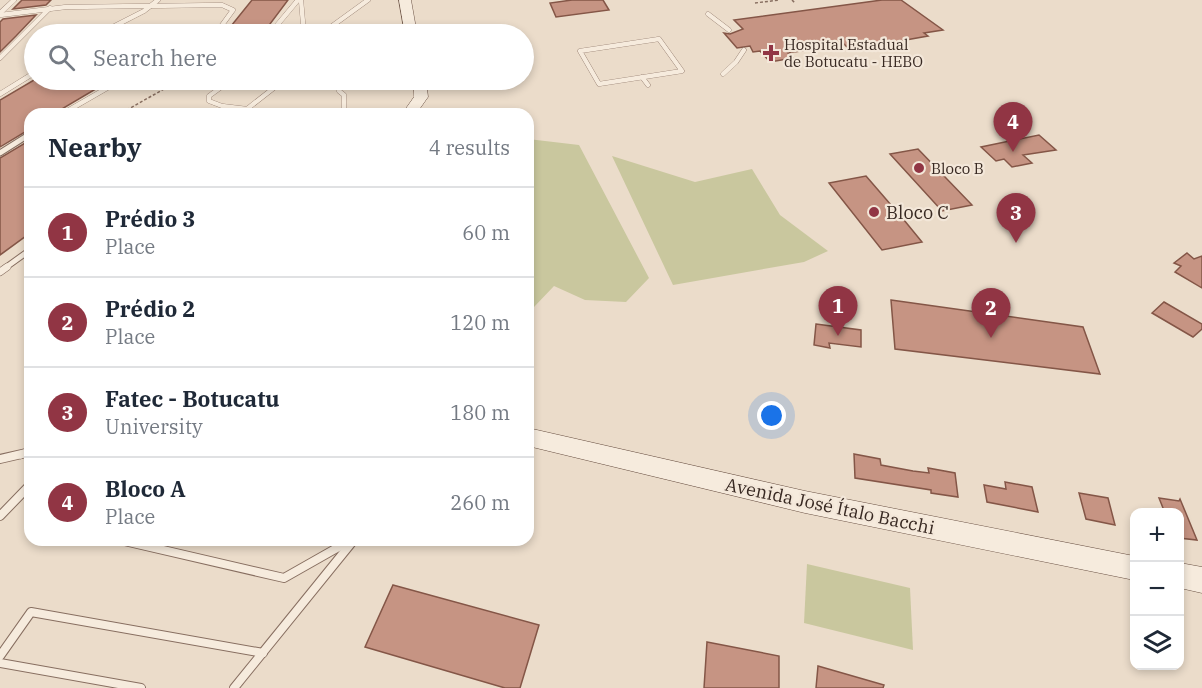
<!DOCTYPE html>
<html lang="en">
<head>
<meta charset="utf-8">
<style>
  body { margin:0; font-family:"IBM Plex Serif",serif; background:#f6f6f7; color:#1f2937 }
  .controls { position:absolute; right:18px; bottom:18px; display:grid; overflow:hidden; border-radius:12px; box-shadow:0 3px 9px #0003 }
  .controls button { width:54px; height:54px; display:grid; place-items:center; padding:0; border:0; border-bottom:2px solid #e0e1e3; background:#fff; color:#1f2937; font:30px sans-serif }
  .you { position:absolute; left:772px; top:416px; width:21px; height:21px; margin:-15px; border:4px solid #fff; border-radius:50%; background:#1a73e8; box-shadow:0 0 0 9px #1a73e833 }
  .badge { display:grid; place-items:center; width:39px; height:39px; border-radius:50%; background:#913544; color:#fff; font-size:20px; font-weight:700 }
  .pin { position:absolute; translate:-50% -50px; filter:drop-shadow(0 2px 3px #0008) }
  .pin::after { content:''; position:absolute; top:32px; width:21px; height:18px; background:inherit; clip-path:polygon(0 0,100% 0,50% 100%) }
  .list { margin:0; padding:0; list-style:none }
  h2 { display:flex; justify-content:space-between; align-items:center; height:78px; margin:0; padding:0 24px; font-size:26px }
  h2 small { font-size:20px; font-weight:400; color:#747a83 }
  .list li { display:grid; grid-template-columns:39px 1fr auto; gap:18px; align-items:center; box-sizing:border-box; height:90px; padding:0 24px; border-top:2px solid #e0e1e3 }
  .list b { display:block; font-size:22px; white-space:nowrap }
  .list p { margin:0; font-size:20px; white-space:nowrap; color:#747a83 }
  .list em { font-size:20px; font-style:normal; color:#747a83 }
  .icon { flex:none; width:33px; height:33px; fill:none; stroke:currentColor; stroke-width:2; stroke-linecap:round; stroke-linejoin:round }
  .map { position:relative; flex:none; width:1202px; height:688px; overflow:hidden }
  .search { position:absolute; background:#fff; box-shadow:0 3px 9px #0003; left:24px; top:24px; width:510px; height:66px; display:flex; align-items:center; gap:15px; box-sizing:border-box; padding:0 21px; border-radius:33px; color:#747a83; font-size:22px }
  .panel { position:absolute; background:#fff; box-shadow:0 3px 9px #0003; left:24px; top:108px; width:510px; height:438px; border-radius:18px }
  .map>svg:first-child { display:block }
</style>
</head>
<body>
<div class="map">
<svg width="1202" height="688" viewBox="0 0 1202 688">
  <rect width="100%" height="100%" fill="#ebdcca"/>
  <g fill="#c9c79e">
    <polygon points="528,139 579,145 649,278 626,302 585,300 554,286 534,307 528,308"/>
    <polygon points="612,156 695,182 752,169 780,215 828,251 804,262 673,285"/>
    <polygon points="807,564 910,588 913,650 804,623"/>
  </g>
  <g fill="#c69483" stroke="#845647" stroke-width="1.5">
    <polygon points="22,0 51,0 46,5 13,9"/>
    <polygon points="252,0 288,0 267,28 261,32 227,31"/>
    <polygon points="572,0 603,0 609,10 556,17 550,3"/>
    <polygon points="882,0 901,0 943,30 924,33 928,36 850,50 844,44 788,53 793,58 770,62 760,51 753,52 750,46 737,48 724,33 730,34 743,29 734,20"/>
    <polygon points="36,15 16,36 0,52 0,22 3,19"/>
    <polygon points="34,80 111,80 60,110 57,114 30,114 30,129 0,147 0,100"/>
    <polygon points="1039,135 1056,150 1023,155 1032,163 1012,167 1004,159 996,161 981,147"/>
    <polygon points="30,140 30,233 0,255 0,158"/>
    <polygon points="918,149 972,205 942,211 890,154"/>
    <polygon points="866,176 904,220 922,242 882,250 829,183"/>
    <polygon points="1187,253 1194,259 1202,256 1202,288 1175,272 1181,266 1174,263"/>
    <polygon points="891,300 1083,327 1100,374 895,349"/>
    <polygon points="1164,302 1202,324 1202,329 1193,337 1152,313"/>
    <polygon points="816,324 861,330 861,347 829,343 830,348 814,345"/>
    <polygon points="854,454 880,459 881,465 913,471 929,473 928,468 955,473 958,497 931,493 931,490 855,478"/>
    <polygon points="1005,482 1032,487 1038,512 987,502 984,485 1006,489"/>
    <polygon points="1079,493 1108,498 1115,525 1086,519"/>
    <polygon points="1159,498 1179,501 1180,499 1197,540 1179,538 1179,513 1165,513"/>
    <polygon points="393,585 539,625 520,688 505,688 365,647"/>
    <polygon points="707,642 779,656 779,688 704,688"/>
    <polygon points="818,666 884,685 883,688 816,688"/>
  </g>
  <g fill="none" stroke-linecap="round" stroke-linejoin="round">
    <g stroke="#876e60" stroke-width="5">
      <g id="lane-far3">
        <polyline points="301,0 304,34"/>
        <polyline points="0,13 14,0"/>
        <polyline points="708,14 729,30"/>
        <polyline points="0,15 66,7 222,5 233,10 217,32 223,34"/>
        <polyline points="99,34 144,11 158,0"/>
        <polyline points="265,34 273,30 298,0"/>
        <polyline points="321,34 368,0"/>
        <polygon points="659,39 682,71 599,84 580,51"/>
        <polyline points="0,58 50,8"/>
        <polyline points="723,74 736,62 744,50"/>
        <polyline points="642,77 648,85"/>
        <polyline points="231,80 209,96 209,101 222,106 247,109 284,80"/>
        <polyline points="339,91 344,95 344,114"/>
        <polyline points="0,94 34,73"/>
        <polyline points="62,114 121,80"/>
      </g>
    </g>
    <g stroke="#876e60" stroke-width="7">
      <g id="lane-far2">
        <polyline points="0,153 30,134"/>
        <polyline points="5,268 30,250"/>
      </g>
    </g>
    <g stroke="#876e60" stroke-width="8">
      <g id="lane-far1">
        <polyline points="0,272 7,267"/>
        <polyline points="21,455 30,450"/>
      </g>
    </g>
    <g stroke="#876e60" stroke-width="10">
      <g id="lane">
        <polyline points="0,459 26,453"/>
        <polyline points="0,516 30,485"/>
        <polyline points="120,540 284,578 351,540"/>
        <polyline points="0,656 31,612 263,653"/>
        <polyline points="0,663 141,688"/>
        <polyline points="234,688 353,541"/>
      </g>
    </g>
    <g stroke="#695043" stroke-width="1">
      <g id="secondary">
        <polygon points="399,0 411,0 417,34 405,34"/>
        <polygon points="414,80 426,80 428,97 416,114 402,114 414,97"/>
        <polygon points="528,428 805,491 1134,556 1134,580 805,513 528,446"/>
        <polygon points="1180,563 1202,567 1202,593 1180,588"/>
      </g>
    </g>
    <g stroke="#876e60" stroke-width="1.5" stroke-dasharray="3 2" stroke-linecap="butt">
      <polyline points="792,0 795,3"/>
      <polyline points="755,3 779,0"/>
      <polyline points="88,114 96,110 125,111 180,80"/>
    </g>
    <use href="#lane-far3" stroke="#f6ebdd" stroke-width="4.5"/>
    <use href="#lane-far2" stroke="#f6ebdd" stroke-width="5"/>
    <use href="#lane-far1" stroke="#f6ebdd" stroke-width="7"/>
    <use href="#lane" stroke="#f6ebdd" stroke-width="8"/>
    <use href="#secondary" fill="#f6ebdd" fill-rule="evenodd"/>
  </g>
  <g fill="#913544" stroke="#f3e7d9" stroke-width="2">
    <path d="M768 44h6v6h6v6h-6v6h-6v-6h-6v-6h6z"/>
    <circle cx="919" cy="168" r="6"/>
    <circle cx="874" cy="212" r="6"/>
  </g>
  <g text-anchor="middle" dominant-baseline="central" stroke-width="4.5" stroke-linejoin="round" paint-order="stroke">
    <g font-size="15" fill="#382922" stroke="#f3e7d9" text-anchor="start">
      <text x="784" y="44">Hospital Estadual<tspan x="784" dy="17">de Botucatu - HEBO</tspan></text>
      <text x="931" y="168">Bloco B</text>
    </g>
    <g font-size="18" fill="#382922" stroke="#f3e7d9" text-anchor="start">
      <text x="886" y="212">Bloco C</text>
    </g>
    <g font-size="18" fill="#382922" stroke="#f3e7d9">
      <text transform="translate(830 506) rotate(12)">Avenida José Ítalo Bacchi</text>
    </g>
  </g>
</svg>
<div class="controls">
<button>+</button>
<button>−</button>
<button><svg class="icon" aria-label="layers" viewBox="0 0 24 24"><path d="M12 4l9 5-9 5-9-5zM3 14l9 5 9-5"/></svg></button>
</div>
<div class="you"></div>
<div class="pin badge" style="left:838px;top:336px">1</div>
<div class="pin badge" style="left:991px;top:338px">2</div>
<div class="pin badge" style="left:1016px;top:243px">3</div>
<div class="pin badge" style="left:1013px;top:152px">4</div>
<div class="search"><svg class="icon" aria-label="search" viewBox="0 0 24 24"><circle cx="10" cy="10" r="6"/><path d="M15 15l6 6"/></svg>Search here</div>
<section class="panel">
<h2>Nearby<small>4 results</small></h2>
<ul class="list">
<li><span class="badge">1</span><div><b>Prédio 3</b><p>Place</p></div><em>60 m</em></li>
<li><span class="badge">2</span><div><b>Prédio 2</b><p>Place</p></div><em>120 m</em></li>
<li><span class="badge">3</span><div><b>Fatec - Botucatu</b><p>University</p></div><em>180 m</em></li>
<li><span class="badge">4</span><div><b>Bloco A</b><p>Place</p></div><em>260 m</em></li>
</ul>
</section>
</div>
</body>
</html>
